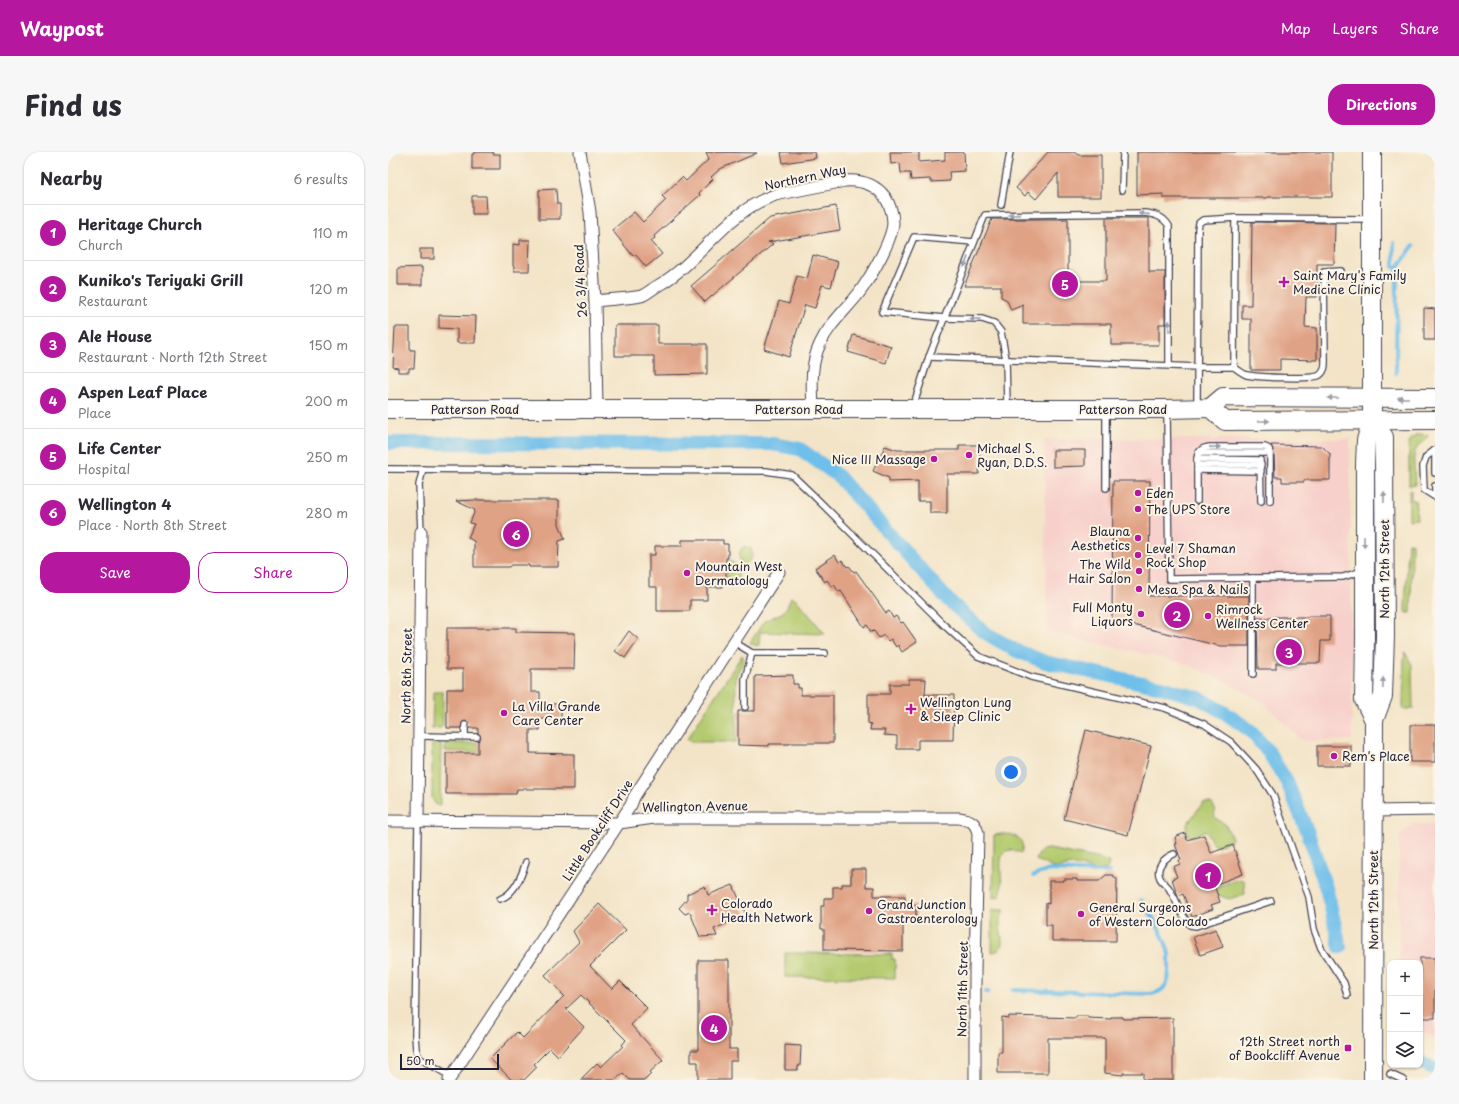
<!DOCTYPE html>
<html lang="en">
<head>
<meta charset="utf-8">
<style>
  body { margin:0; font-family:"Playpen Sans",sans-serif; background:#f7f7f7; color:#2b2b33 }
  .controls { position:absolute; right:12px; bottom:12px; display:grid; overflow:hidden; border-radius:8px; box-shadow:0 1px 3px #0004 }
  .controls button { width:36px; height:36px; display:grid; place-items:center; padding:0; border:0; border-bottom:1px solid #e1e1e2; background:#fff; color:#2b2b33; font:20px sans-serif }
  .scale { position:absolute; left:12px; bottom:10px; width:99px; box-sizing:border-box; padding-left:4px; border:2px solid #22223b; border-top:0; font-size:11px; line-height:14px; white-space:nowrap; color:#22223b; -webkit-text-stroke:3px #fcf5e5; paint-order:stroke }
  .you { position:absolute; left:623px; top:620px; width:14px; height:14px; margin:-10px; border:3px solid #fff; border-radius:50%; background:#1a73e8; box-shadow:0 0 0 6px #1a73e833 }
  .badge { display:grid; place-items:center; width:26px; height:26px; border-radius:50%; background:#b5179e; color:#fff; font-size:13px; font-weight:700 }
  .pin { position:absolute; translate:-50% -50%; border:2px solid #fff; box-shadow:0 1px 4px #0006 }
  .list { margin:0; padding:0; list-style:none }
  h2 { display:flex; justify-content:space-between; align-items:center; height:52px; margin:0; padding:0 16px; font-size:17px }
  h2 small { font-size:13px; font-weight:400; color:#7c7c81 }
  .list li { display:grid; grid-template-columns:26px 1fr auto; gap:12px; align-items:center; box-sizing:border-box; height:56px; padding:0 16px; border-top:1px solid #e1e1e2 }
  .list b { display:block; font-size:15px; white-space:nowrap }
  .list p { margin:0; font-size:13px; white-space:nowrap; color:#7c7c81 }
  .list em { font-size:13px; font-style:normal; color:#7c7c81 }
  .actions { display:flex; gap:8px; padding:12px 16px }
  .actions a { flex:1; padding:9px 0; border:1px solid #b5179e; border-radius:16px; text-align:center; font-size:14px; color:#b5179e }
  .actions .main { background:#b5179e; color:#fff }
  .icon { flex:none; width:22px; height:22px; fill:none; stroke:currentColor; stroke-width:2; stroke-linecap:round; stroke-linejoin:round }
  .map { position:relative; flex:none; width:1047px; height:928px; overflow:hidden; border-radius:16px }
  header { display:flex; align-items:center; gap:24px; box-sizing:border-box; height:56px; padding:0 20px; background:#b5179e; color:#fff }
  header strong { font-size:19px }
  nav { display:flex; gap:22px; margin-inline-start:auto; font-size:14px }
  .intro { display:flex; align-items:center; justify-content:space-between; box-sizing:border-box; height:96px; padding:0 24px }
  h1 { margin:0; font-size:28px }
  .button { padding:10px 18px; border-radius:16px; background:#b5179e; color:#fff; font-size:14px; font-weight:700 }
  main { display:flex; gap:24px; padding:0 24px }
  aside { flex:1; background:#fff; border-radius:16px; box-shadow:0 1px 3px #0004 }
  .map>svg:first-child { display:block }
</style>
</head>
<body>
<header>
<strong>Waypost</strong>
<nav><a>Map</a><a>Layers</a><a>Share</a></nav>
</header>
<div class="intro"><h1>Find us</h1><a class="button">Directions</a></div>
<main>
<aside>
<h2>Nearby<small>6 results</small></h2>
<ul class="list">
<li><span class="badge">1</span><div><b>Heritage Church</b><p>Church</p></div><em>110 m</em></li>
<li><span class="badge">2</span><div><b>Kuniko's Teriyaki Grill</b><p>Restaurant</p></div><em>120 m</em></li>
<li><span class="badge">3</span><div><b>Ale House</b><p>Restaurant · North 12th Street</p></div><em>150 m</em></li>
<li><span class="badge">4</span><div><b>Aspen Leaf Place</b><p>Place</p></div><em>200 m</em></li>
<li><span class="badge">5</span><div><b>Life Center</b><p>Hospital</p></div><em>250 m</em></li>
<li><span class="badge">6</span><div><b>Wellington 4</b><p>Place · North 8th Street</p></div><em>280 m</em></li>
</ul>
<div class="actions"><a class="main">Save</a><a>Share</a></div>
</aside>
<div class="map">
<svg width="1047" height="928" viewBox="0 0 1047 928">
  <rect width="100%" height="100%" fill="#fcf5e5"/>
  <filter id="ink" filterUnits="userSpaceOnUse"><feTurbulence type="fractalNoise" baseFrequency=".025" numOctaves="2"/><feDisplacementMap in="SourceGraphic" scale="8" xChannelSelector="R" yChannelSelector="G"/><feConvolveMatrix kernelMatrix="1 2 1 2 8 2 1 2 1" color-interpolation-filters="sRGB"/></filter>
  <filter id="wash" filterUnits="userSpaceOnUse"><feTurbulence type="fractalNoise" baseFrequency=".012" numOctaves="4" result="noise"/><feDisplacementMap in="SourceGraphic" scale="16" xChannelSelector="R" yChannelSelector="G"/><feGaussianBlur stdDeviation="0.9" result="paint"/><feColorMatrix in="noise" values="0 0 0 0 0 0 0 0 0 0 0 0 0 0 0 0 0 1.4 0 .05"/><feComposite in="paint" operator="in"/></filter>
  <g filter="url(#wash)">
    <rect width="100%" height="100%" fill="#f3e4c7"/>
    <g fill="#f7d0cb">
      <polygon points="656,287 962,287 964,588 914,589 875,550 839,530 801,513 770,505 659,480"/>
      <polygon points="1024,672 1047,672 1047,885 1032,879 1032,811 1011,811 1011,685"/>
    </g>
    <g fill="#b3ca6e" stroke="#6a7654">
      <path d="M1033,282L1040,283C1038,290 1031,291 1028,297C1024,305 1027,324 1027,333H1021V291L1024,286H1026L1027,283Z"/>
      <polygon points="1021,338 1023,338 1023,348 1027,348 1029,367 1021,368"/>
      <polygon points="1020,391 1024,391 1023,461 1018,461 1017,458"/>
      <path d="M356,394L363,397C366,407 362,408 355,414C350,407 350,400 356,394Z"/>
      <polygon points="340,408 352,415 350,419 350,427 346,430 342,430 339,425 338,412 340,411"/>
      <polygon points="403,445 407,446 437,482 372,480 371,493 369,494 362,491 376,469 394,461 399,455"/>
      <polygon points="1017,500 1024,513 1025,557 1015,557 1016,508"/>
      <path d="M354,503C360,511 348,517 348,526C347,547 349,568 348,590H305L299,587Z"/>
      <polygon points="45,540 55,540 55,574 52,576 44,577"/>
      <polygon points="46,591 53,591 52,654 48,653 44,646 44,592"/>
      <polygon points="57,591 93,591 92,600 57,599"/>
      <path d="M815,651C830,649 825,657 827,666L837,672L844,686L843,689L829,694C821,692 823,683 817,679L806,684H800L798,679L799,672Z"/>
      <path d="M613,682C625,681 639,687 633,701C600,687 619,729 612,744L605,746L606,683Z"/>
      <path d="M661,697L713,707L721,710V712L719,717C706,722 697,713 685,713C678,713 672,717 666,716C659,714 654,710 648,708C651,701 653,697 661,697Z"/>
      <polygon points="852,727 856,729 857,742 841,747 830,743 829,741 820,744 818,738"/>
      <path d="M604,758H616C614,763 611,768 612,774C613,784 619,799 604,800Z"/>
      <polygon points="397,801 504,802 504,807 507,807 507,826 397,825"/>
    </g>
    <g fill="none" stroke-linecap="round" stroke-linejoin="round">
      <g stroke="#6fbfea" stroke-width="4">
        <polyline points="1006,91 1006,115 1009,115 1008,221"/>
        <polyline points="1009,115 1011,114 1025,94"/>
        <polyline points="645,724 661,718 722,720"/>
        <path d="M625,838L763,842C776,840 781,832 781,819C781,813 781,808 781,803C779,788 762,760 753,748"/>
        <polyline points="598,840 600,840"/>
      </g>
      <g stroke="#6fbfea" stroke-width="14">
        <polyline points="0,291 384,292 412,297 450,324 560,448 596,480 627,498 657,510 773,535 811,546 837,561 863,579 881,601 899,630 920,681 939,739 952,795"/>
        <polyline points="1032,910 1047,917"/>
      </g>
    </g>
    <g id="blocks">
      <g fill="#e0a285">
        <polygon points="86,0 105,0 105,2 112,2 112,17 84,17 84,2 86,2"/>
        <polygon points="318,0 369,1 332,17 323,25 325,27 311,41 312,43 266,84 267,86 263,89 274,102 258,115 247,102 245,104 224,78 246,60 255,70 278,48 274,44 294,25 298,29 321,7"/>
        <polygon points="393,0 427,0 428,6 395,11"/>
        <polygon points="502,0 531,0 531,10 557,8 557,0 576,0 577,19 561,20 562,29 543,30 542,27 523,28 522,21 513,21 512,11 503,12"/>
        <polygon points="660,0 686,0 690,3 713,3 713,45 670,45 670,21 648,47 640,40 637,44 628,36"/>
        <polygon points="749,0 944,0 944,45 879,45 879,46 775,46 775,42 749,43"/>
        <polygon points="168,37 169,52 172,52 172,67 151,67 151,38"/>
        <polygon points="84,44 98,44 99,62 84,62"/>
        <polygon points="448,54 452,78 380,90 385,92 317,150 303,134 382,66"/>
        <polygon points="718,66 761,66 761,120 777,120 777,172 771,172 771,193 723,193 723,172 635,172 635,153 623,158 619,148 613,145 613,134 576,134 604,67 680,67 680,129 718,129"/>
        <polygon points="864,70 947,71 946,112 929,112 929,145 918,145 917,175 929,176 929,208 892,207 892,218 863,218 863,167 854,167 854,153 863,153"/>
        <polygon points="132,88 142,88 141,119 126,119 126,114 125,114 125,92 132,93"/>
        <rect x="32" y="97" width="14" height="10"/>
        <polygon points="425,103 450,110 443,135 434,133 427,156 417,153 401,205 376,197 391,149 401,152 409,124 419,127"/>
        <polygon points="34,115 34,133 10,133 10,116"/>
        <polygon points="1036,156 1047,157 1047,188 1036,188"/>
        <polygon points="51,163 88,164 87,191 69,191 69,177 51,176"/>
        <polygon points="227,173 270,173 270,192 319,192 319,222 266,223 266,204 227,204"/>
        <polygon points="7,175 22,175 22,198 27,198 26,216 21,216 21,220 10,220 10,216 5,215"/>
        <polygon points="465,183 503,194 498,211 460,200"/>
        <polygon points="571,293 592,293 591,322 559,322 559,361 542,361 542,349 530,349 530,329 501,330 501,326 485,319 497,294 509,298 571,298"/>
        <polygon points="883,293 934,294 942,302 942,328 916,328 916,330 894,330 894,325 887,325 886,301"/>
        <polygon points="665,298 697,298 697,314 665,315"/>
        <polygon points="725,329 762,329 761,444 861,444 861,494 832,494 724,468"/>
        <polygon points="87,348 171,348 171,372 177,387 171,389 170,415 141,415 141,413 123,413 121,415 86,415 86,389 80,386 86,372 82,371 87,358 68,349"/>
        <polygon points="294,388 335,388 335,392 340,392 340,406 338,406 338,431 335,431 335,435 319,435 319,448 302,448 302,459 269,459 269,435 261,435 261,403 267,403 267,394 294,394"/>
        <polygon points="447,403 451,410 454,408 459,415 461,414 466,420 468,419 498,461 501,459 505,466 508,464 513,471 515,470 529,490 514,500 510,493 508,495 503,487 500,489 496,483 491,486 486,479 483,480 479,473 476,475 453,439 451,440 446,433 444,435 439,428 437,430 427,416"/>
        <polygon points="920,464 942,464 942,489 933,489 932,511 888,511 888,517 870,517 869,466 885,466 885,465 920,465"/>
        <polygon points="59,476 128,476 128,480 187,481 186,517 143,517 143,540 152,540 152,552 173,552 173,567 152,567 152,578 142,578 142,601 186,602 186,637 129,637 128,642 58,642 58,601 90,601 90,589 93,585 90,581 90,576 81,576 81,571 77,569 74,571 73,576 59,576 59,537 75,537 75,517 59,517"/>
        <polygon points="241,479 250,487 237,506 227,499"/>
        <polygon points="405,523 405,532 410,532 410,536 413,536 413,543 445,543 445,591 402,591 402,592 381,592 381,594 350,593 350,559 367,559 367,524"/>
        <polygon points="521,527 538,527 537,543 566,543 565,588 530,588 530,597 509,597 509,584 496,583 497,578 482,578 483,572 480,571 480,542 502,542 502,532 521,532"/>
        <rect x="1022" y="573" width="25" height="37"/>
        <polygon points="698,578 763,594 740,683 676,667"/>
        <rect x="929" y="594" width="34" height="20"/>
        <polygon points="797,681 799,688 816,683 823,701 845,693 855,722 826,733 832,750 823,753 825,757 804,765 795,742 790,744 784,727 789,725 785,715 792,712 791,708 793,708 787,692 789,692 787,685"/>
        <polygon points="463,717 478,717 478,735 486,735 486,744 517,744 517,753 528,753 528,765 515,765 515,799 436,798 436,777 433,777 433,754 436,754 436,746 445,746 445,735 454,735 454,732 463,732"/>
        <polygon points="718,723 724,723 729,727 728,789 664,789 664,773 658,773 658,751 661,752 661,729 676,729 676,727 689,727 689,729 711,729"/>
        <polygon points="345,733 358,763 326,777 329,784 312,785 302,760 297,762 291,756 299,747 299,742 317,734 320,743"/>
        <polygon points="211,752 238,778 202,814 224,837 232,829 259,856 243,873 275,908 261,921 263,922 257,928 242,928 235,921 227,928 192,928 209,911 213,915 235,894 234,893 238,888 193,843 178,857 196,875 170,904 162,896 146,912 149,915 136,928 124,928 102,907 129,880 135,886 176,844 157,823 191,790 185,779"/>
        <polygon points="828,777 835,795 812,803 805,785"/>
        <rect x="1032" y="806" width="15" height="60"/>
        <polygon points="310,808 341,808 341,897 349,897 349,909 342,909 342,928 310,928 310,910 303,910 303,898 310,898"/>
        <polygon points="621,864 688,866 688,864 700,864 700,866 723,867 723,865 735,865 735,867 785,866 785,928 755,928 755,921 735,921 735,923 717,921 717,886 660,886 660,921 610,921 610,900 614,900 614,865 621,866"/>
        <polygon points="397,893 413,894 412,914 410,914 410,918 397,918"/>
      </g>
    </g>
  </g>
  <g filter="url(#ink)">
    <use href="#blocks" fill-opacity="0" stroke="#413f50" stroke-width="1"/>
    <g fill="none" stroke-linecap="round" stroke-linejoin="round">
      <g stroke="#413f50" stroke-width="8">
        <g id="service">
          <polyline points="734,38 735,0"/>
          <polyline points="613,53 622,0"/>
          <polyline points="847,66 983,67"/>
          <polyline points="586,90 526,85 494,160 556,166 594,167 606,171 613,180 618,207 619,254"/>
          <polyline points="541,205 810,215 846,215 847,66 815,68 811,71 810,77 809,253"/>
          <path d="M846,215C850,218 855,222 859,223C869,225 925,228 932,223C938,218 937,212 937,205L936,120L953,119"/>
          <path d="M525,255L541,205L597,63L756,61C766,62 775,64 781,74V213"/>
          <polyline points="718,259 718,336"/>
          <polyline points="779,260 781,427 955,425 974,419"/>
          <polyline points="1047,298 1038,305 1035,314 1036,338 1047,345"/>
          <polyline points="1047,298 1047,321"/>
          <polyline points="810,301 882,301"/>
          <polyline points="809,307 872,308 873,349"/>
          <polyline points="809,313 873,313"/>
          <polyline points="0,317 378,319 404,323 426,344 556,473 590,504 643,525 777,556 816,572 843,590 868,617 885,643 921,745 926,777 933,796 956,831 959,843"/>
          <polyline points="809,318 873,319"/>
          <polyline points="1047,334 1047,339"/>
          <path d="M809,349V307C810,298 814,296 822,295H877L881,297L882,301V349"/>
          <polyline points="33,380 31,333 35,317"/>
          <polyline points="865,426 865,522"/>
          <polyline points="346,490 364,501 437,501"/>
          <polyline points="357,555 357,527 364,501"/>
          <polyline points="31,584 89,585"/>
          <polyline points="77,584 77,573"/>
          <polyline points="30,669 27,884 28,897 31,906 64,925"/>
          <path d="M786,702C776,706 767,715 772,726C774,731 780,733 782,738C790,750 792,763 802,773L808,774L883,749"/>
          <path d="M112,747C127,742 134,723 138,710"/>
          <polyline points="1002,922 1015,928"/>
        </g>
      </g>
      <g stroke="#413f50" stroke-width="13">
        <g id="minor">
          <polyline points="192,0 202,60 207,149 209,257"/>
          <path d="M207,149C220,147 240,147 253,144C259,142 265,136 271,133C315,107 337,60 387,43L457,29C472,28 487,32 497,45C502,53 505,62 505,71C504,89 482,126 471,141C458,158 441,172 432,192C422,213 424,234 425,257"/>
          <polyline points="986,659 1047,658"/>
          <path d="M0,669L231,671L266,666H571C582,668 587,669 590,681L587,819V928"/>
          <polyline points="30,669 33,380"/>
          <polyline points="61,928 243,653 246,645 391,420"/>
        </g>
      </g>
      <g stroke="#413f50" stroke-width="20">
        <g id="primary">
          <polyline points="984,0 984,268 978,288 977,312 977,488 976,548 986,568"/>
          <polyline points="822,256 837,269 1047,268"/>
          <polyline points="0,257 779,257 822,256 835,245 1047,246"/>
          <polyline points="984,268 996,285 996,307 997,484 995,544 986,568 985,928"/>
        </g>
      </g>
      <use href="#service" stroke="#fff" stroke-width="5.5"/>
      <use href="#minor" stroke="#fff" stroke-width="11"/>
      <use href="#primary" stroke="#fff" stroke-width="18"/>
    </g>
    <defs><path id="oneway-solid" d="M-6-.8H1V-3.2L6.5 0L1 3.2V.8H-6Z"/></defs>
    <g fill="#9c9ca7">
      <use href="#oneway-solid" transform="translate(756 62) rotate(-176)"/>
      <use href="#oneway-solid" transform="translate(626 63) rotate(179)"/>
      <use href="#oneway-solid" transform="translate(578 110) rotate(111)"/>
      <use href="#oneway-solid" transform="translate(587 167) rotate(-179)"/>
      <use href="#oneway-solid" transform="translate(781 174) rotate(-90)"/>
      <use href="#oneway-solid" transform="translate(945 246) rotate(180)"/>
      <use href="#oneway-solid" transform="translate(1015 246) rotate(-180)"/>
      <use href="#oneway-solid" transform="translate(876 269)"/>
      <use href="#oneway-solid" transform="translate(827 295) rotate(-1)"/>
      <use href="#oneway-solid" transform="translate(996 345) rotate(-89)"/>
      <use href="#oneway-solid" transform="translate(976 390) rotate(90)"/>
      <use href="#oneway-solid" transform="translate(995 531) rotate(-89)"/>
    </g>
  </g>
  <g fill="#b5179e" stroke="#fcf5e5" stroke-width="1.5">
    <path d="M894 124h4v4h4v4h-4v4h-4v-4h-4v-4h4z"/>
    <circle cx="581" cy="303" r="4"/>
    <circle cx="546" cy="307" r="4"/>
    <circle cx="750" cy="341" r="4"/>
    <circle cx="750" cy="357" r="4"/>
    <circle cx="750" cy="386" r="4"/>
    <circle cx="750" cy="403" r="4"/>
    <circle cx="751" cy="419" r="4"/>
    <circle cx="299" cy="421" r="4"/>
    <circle cx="751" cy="437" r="4"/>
    <circle cx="753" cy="462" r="4"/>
    <circle cx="820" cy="464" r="4"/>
    <path d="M521 551h4v4h4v4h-4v4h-4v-4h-4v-4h4z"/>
    <circle cx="116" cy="561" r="4"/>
    <circle cx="946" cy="604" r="4"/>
    <path d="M322 752h4v4h4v4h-4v4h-4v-4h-4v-4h4z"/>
    <circle cx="481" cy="759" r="4"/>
    <circle cx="693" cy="762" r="4"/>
    <rect x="956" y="892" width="8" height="8" rx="2"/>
  </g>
  <g text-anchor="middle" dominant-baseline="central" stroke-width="4" stroke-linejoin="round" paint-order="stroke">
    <g font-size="12" fill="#22223b" stroke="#fcf5e5">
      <text transform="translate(417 25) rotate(-12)">Northern Way</text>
      <text transform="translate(192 129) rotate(-93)">26 3/4 Road</text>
      <text x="87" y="257">Patterson Road</text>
      <text x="411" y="257">Patterson Road</text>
      <text x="735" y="257">Patterson Road</text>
      <text transform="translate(996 417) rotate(-90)">North 12th Street</text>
      <text transform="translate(18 524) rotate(-89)">North 8th Street</text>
      <text transform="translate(307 654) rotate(-1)">Wellington Avenue</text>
      <text transform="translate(209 678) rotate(-57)">Little Bookcliff Drive</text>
      <text transform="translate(985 748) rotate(-90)">North 12th Street</text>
      <text transform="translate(574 837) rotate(-89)">North 11th Street</text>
    </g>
    <g font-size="12" fill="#22223b" stroke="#fcf5e5" text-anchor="start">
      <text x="905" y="123">Saint Mary's Family<tspan x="905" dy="14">Medicine Clinic</tspan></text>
      <text x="589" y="296">Michael S.<tspan x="589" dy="14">Ryan, D.D.S.</tspan></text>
      <text x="538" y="307" text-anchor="end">Nice III Massage</text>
      <text x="758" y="341">Eden</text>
      <text x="758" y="357">The UPS Store</text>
      <text x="742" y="379" text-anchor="end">Blauna<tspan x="742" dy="14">Aesthetics</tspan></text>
      <text x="758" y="396">Level 7 Shaman<tspan x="758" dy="14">Rock Shop</tspan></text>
      <text x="743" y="412" text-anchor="end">The Wild<tspan x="743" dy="14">Hair Salon</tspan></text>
      <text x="307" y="414">Mountain West<tspan x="307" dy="14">Dermatology</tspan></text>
      <text x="759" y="437">Mesa Spa &amp; Nails</text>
      <text x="745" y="455" text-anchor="end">Full Monty<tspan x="745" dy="14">Liquors</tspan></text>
      <text x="828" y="457">Rimrock<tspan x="828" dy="14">Wellness Center</tspan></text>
      <text x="532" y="550">Wellington Lung<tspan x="532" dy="14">&amp; Sleep Clinic</tspan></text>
      <text x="124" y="554">La Villa Grande<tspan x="124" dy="14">Care Center</tspan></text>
      <text x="954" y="604">Rem's Place</text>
      <text x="333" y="751">Colorado<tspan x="333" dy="14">Health Network</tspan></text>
      <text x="489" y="752">Grand Junction<tspan x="489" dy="14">Gastroenterology</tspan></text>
      <text x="701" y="755">General Surgeons<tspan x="701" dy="14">of Western Colorado</tspan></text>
      <text x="952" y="889" text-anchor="end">12th Street north<tspan x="952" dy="14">of Bookcliff Avenue</tspan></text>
    </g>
  </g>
</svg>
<div class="controls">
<button>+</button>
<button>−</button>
<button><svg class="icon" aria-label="layers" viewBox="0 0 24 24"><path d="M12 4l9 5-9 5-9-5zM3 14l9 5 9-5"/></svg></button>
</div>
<div class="scale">50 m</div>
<div class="you"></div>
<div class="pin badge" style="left:820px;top:724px">1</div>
<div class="pin badge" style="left:789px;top:463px">2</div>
<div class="pin badge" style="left:901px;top:500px">3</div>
<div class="pin badge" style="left:326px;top:876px">4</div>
<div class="pin badge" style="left:677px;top:132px">5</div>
<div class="pin badge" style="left:128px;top:382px">6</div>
</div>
</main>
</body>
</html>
